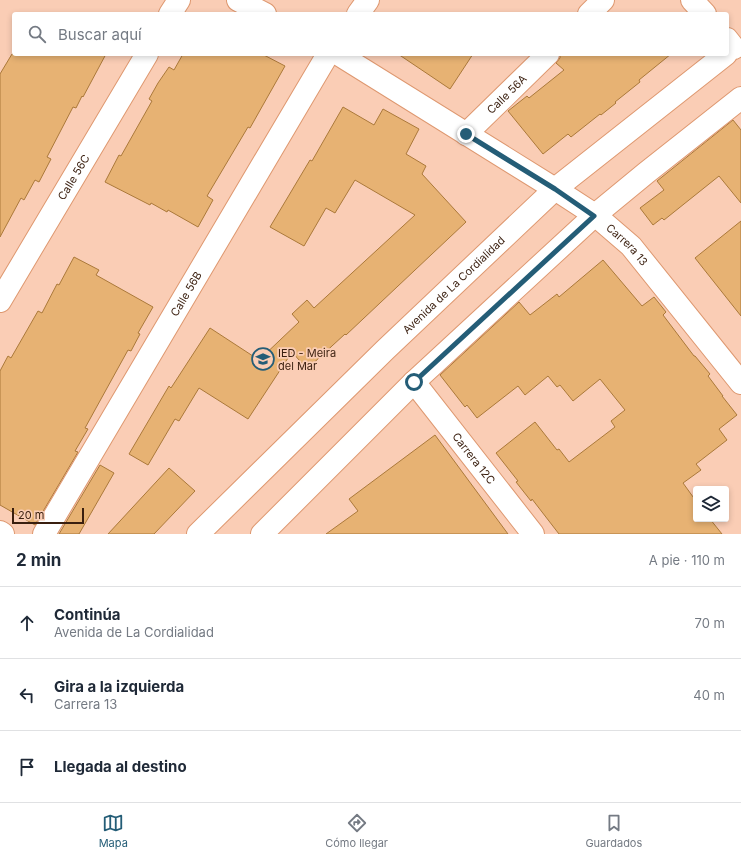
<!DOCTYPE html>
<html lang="es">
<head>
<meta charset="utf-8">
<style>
  body { margin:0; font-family:Inter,sans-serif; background:#f6f6f7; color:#1f2937 }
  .controls { position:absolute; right:12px; bottom:12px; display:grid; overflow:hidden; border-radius:4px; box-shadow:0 2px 6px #0003 }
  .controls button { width:36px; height:36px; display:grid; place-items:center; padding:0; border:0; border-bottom:1px solid #e0e1e3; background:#fff; color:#1f2937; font:20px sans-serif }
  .scale { position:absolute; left:12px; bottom:10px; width:72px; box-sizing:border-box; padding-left:4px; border:2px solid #3a1f0f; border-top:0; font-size:11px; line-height:14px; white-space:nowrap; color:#3a1f0f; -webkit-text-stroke:3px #facdb5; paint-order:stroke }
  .stop { position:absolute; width:12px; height:12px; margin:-9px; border:3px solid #245d77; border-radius:50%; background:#fff }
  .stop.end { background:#245d77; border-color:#fff; box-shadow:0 1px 4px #0008 }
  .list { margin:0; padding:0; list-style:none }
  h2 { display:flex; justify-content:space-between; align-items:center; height:52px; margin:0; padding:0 16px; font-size:17px }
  h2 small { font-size:13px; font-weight:400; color:#747a83 }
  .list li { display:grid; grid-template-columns:26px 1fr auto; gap:12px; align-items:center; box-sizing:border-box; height:72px; padding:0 16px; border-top:1px solid #e0e1e3 }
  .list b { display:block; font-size:15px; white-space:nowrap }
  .list p { margin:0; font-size:13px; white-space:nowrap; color:#747a83 }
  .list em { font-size:13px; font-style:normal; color:#747a83 }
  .icon { flex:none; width:22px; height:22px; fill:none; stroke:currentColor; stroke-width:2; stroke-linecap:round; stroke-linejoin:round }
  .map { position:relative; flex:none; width:741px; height:534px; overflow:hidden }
  .search { position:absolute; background:#fff; box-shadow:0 2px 6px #0003; left:12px; right:12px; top:12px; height:44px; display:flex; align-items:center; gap:10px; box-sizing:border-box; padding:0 14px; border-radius:4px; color:#747a83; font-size:15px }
  .sheet { height:268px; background:#fff }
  nav { display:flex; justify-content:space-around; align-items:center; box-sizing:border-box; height:56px; border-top:1px solid #e0e1e3; background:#fff; font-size:11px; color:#747a83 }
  nav a { display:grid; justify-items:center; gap:2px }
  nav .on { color:#245d77 }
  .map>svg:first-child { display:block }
</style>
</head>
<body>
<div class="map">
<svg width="741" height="534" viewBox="0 0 741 534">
  <rect width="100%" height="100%" fill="#facdb5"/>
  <g fill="#e7b273" stroke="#ab793a">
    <polygon points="12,54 106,54 83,97 82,96 76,108 73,107 47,157 51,159 39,182 35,180 24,200 21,198 0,237 0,74"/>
    <polygon points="183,54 262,54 285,66 250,128 248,127 207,196 213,200 198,227 168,210 167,212 151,203 150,205 105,182 119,155 121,156 152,101 149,99 158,83 169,67 174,70"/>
    <polygon points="398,54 473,54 450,89"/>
    <polygon points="560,54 671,54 639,80 640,82 615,102 616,103 601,115 600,114 571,137 568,134 543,154 508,111 527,96 529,98 564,70 556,63 560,58"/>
    <polygon points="343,107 374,125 383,109 419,129 406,154 426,166 422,174 466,222 346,335 345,334 307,369 292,352 248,419 199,388 179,421 175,419 148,465 129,454 169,386 171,388 210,328 259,360 299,322 292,314 307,300 314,308 415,215 355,180 335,213 326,208 304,246 270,227 310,160 312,161"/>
    <polygon points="733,120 741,130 741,203 719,176 664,220 662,218 653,225 640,208 664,190 657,181"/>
    <polygon points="741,221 741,316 695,258"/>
    <polygon points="74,257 99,270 96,275 153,307 138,333 140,334 131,351 128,350 85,428 88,429 75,451 78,452 35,525 0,505 0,371 8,356 11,358 38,311 42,313 57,284 59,285"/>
    <polygon points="603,260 642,306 654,297 666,312 663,315 694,356 695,356 710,374 708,376 723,396 722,396 737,415 719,429 727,440 696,464 701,470 683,483 696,501 696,519 710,519 722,534 559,534 532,499 531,501 516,482 518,481 496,453 535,422 557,450 559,449 569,462 615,427 611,421 625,410 600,379 573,401 560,385 557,387 548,376 525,395 518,386 477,418 467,405 465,407 440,375 519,302 530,315 557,294 559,297"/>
    <polygon points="435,435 508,534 326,534 358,511 349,499"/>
    <polygon points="100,465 114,473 79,534 59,534"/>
    <polygon points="169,468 195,491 154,534 108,534"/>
  </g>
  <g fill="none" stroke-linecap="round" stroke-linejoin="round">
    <g stroke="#de9870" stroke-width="24">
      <g id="minor">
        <polyline points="238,0 265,14"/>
        <polyline points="692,0 705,14"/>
        <polyline points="170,14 179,0"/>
        <polyline points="358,14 368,0"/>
        <polyline points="589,14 603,0"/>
        <polyline points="727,39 734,48"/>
        <path id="s1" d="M338,54L555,189L595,215L631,246L741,383"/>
        <path id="s2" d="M466,134L548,54"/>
        <path id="s3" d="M0,301L147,54"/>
        <path id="s4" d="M414,382L533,534"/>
        <polyline points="0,532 3,534"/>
        <path id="s5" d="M44,534L328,54"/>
      </g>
    </g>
    <g stroke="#de9870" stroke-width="24">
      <g id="secondary">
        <path id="s6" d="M198,534L385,350L555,189L726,54"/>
        <polyline points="262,534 414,382 595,215 646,173 741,98"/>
      </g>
    </g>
    <use href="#minor" stroke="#fff" stroke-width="22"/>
    <use href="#secondary" stroke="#fff" stroke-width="22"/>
  </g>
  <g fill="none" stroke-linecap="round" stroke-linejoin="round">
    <polyline stroke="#245d77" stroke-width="5" points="414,382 594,216 555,189 466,134"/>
  </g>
  <defs>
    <g id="school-ring" transform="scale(1.15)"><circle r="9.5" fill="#facdb5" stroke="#245d77" stroke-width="1.5"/><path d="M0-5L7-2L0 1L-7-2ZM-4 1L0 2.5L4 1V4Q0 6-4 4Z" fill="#245d77"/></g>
  </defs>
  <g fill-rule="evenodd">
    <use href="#school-ring" x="263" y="359"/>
  </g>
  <g text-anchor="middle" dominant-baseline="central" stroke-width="3.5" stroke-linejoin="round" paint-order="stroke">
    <g font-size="11" fill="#3a1f0f" stroke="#facdb5">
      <text stroke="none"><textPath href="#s2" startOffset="57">Calle 56A</textPath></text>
      <text stroke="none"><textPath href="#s3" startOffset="144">Calle 56C</textPath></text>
      <text stroke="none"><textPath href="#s1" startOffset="347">Carrera 13</textPath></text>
      <text stroke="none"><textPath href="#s6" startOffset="357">Avenida de La Cordialidad</textPath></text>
      <text stroke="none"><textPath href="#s5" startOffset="279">Calle 56B</textPath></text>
      <text stroke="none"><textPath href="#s4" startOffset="97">Carrera 12C</textPath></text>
    </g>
    <g font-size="11" fill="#3a1f0f" stroke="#facdb5" text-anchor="start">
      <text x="278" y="353">IED - Meira<tspan x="278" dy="13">del Mar</tspan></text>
    </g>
  </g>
</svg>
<div class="controls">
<button><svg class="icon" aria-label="layers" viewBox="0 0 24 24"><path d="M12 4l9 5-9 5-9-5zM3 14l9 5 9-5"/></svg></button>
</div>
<div class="scale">20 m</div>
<div class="stop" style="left:414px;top:382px"></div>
<div class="stop end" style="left:466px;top:134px"></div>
<div class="search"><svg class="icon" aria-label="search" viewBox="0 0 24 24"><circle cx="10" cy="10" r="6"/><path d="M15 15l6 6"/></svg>Buscar aquí</div>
</div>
<section class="sheet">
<h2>2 min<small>A pie · 110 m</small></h2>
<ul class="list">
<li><svg class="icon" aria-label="ahead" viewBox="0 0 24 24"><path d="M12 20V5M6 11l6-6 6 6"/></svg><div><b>Continúa</b><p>Avenida de La Cordialidad</p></div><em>70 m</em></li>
<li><svg class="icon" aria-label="left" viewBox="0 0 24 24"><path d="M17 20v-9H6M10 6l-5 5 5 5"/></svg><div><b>Gira a la izquierda</b><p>Carrera 13</p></div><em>40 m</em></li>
<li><svg class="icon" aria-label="arrive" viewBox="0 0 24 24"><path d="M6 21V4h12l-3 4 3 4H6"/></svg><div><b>Llegada al destino</b></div></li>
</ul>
</section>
<nav>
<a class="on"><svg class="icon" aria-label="map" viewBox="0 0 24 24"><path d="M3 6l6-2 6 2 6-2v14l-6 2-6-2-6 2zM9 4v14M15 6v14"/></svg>Mapa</a>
<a><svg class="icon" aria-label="directions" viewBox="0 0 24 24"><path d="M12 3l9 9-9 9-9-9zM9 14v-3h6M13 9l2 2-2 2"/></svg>Cómo llegar</a>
<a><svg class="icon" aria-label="saved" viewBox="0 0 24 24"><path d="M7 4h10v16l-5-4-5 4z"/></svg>Guardados</a>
</nav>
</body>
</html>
